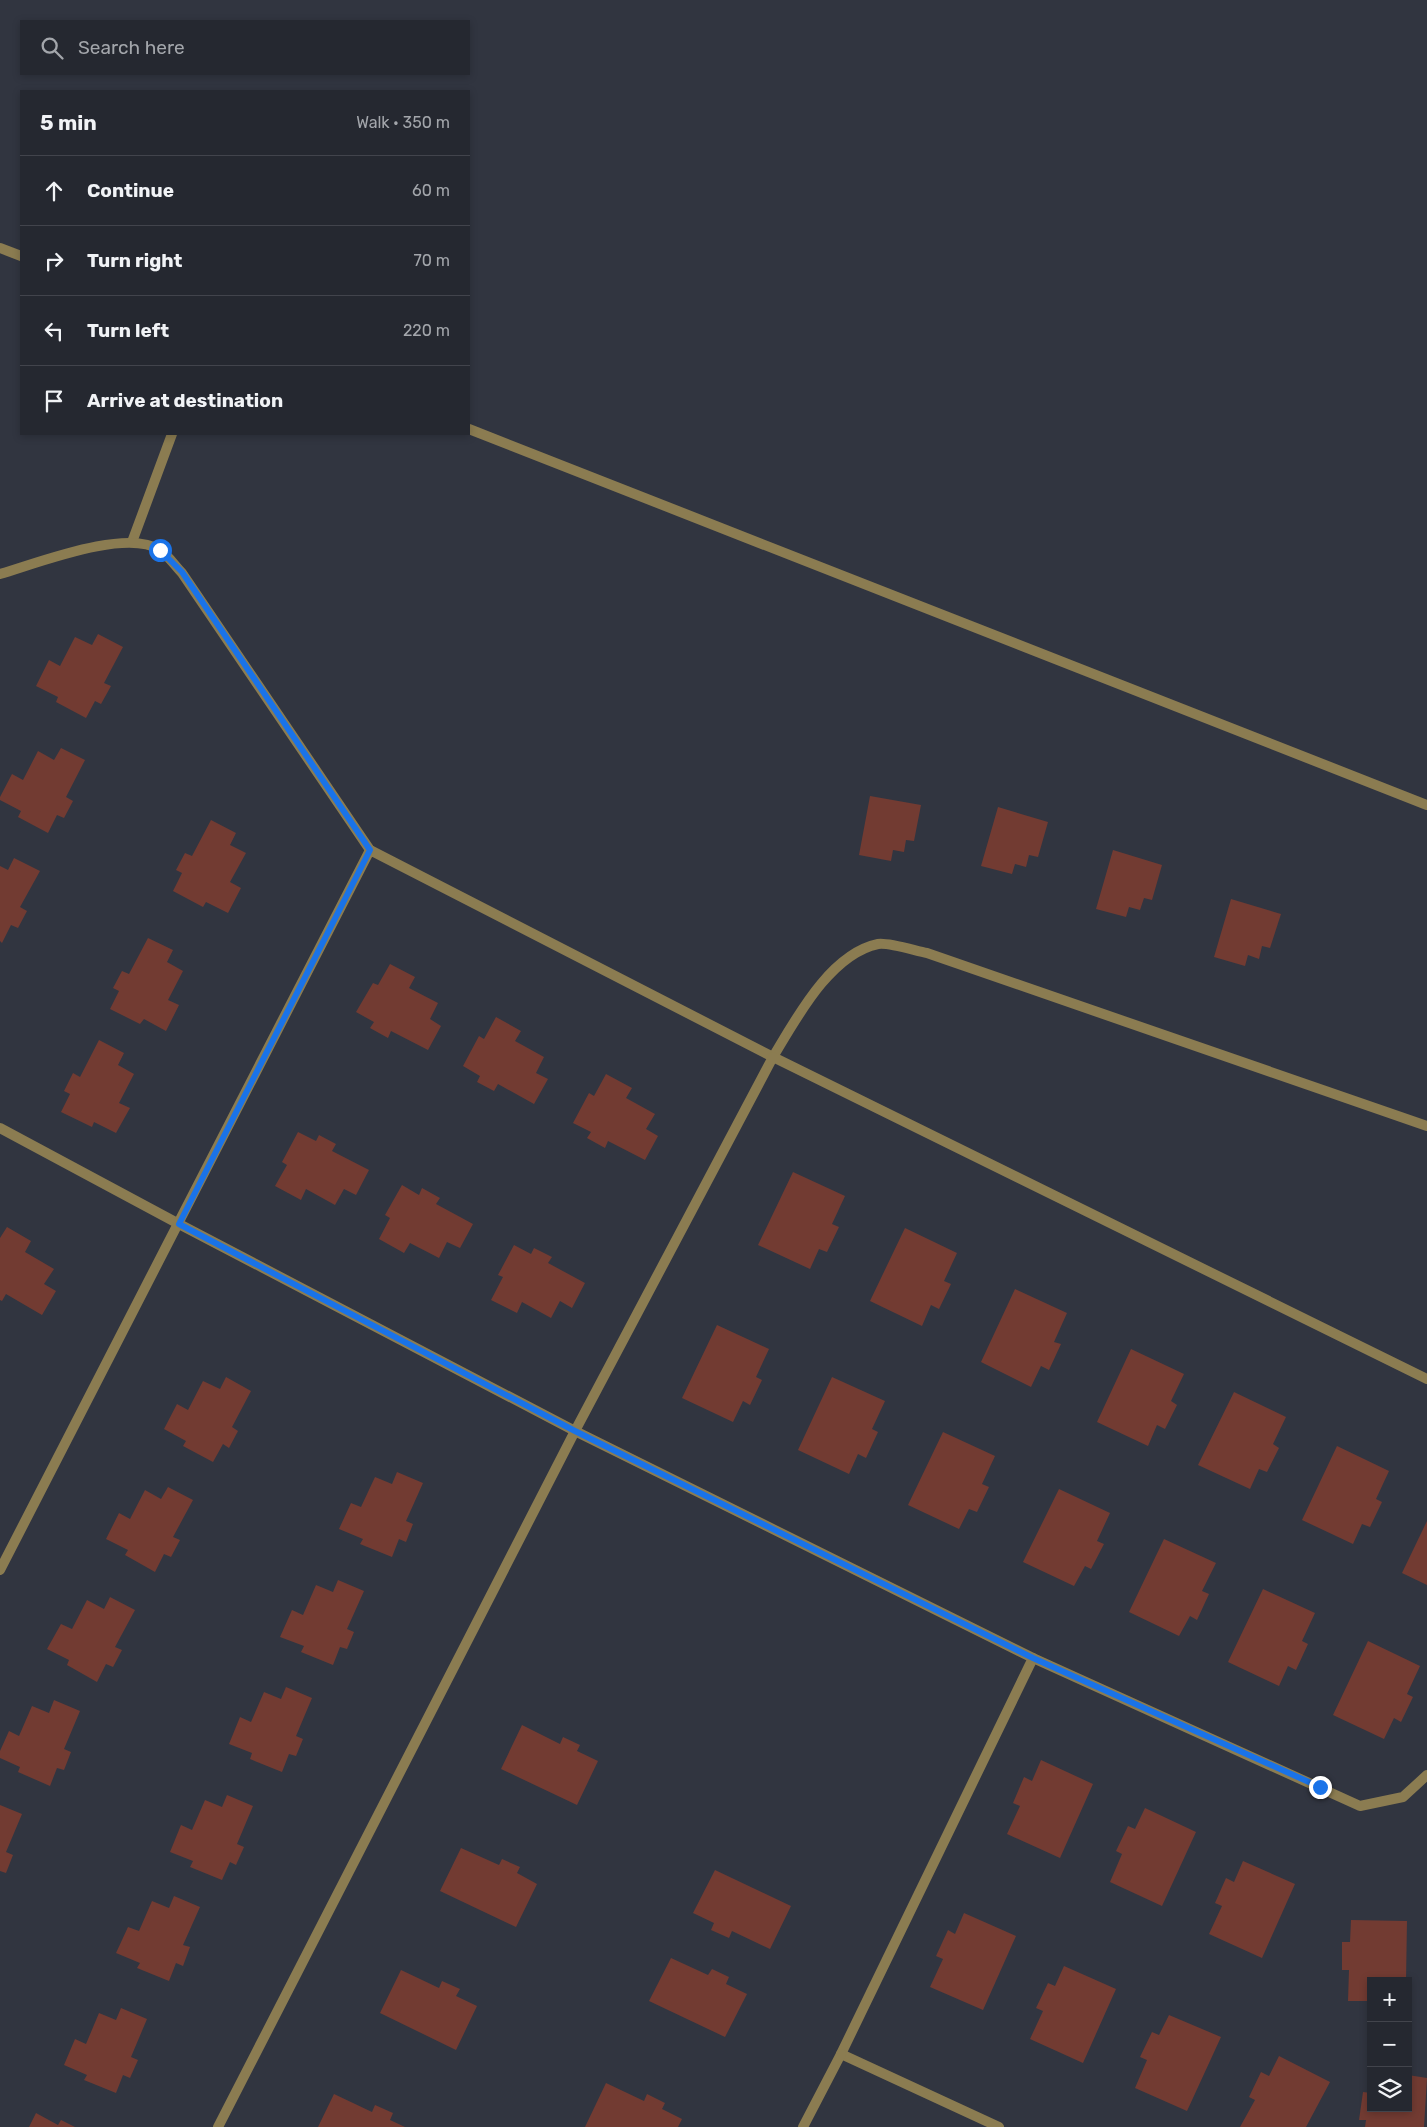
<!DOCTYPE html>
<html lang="en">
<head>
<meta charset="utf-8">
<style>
  body { margin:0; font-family:Rubik,sans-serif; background:#31343c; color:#f1f3f6 }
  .controls { position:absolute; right:15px; bottom:15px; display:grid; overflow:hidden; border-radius:0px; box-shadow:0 2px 8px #0003 }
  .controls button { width:45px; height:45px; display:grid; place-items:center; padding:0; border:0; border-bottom:1px solid #42444c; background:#252830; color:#f1f3f6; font:25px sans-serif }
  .stop { position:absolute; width:15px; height:15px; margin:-11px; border:4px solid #1a73e8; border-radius:50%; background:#fff }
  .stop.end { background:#1a73e8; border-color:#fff; box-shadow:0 1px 5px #0008 }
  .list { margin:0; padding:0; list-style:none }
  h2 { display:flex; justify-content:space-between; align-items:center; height:65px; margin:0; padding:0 20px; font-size:21px }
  h2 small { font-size:16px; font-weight:400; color:#a3a6ab }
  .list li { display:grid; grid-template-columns:32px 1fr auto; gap:15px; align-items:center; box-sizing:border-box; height:70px; padding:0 20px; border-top:1px solid #42444c }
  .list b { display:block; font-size:19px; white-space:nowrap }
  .list em { font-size:16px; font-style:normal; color:#a3a6ab }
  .icon { flex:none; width:28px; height:28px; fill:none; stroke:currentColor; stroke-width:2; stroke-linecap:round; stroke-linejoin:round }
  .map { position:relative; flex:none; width:1427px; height:2127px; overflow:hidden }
  .search { position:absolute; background:#252830; box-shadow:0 2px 8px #0003; left:20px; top:20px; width:450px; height:55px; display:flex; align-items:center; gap:12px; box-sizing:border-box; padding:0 18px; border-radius:0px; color:#a3a6ab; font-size:19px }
  .panel { position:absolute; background:#252830; box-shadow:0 2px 8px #0003; left:20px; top:90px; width:450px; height:345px; border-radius:0px }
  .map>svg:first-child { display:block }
</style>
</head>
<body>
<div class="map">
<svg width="1427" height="2127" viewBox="0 0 1427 2127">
  <rect width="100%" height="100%" fill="#313540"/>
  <g fill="#723b32">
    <polygon points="98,634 123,647 104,683 111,686 101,704 95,701 86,718 56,702 58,697 36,686 49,660 60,666 75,637 92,645"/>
    <polygon points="61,748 85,760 66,797 73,801 64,818 57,815 48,833 18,817 21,811 0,800 0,797 12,774 23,780 38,751 54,760"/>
    <polygon points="870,796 921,805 914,841 906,840 904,852 893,850 891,861 859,855"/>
    <polygon points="998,807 1048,822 1038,857 1029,855 1026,867 1015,864 1012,874 981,866"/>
    <polygon points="211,820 236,833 230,845 246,853 230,882 241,888 228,913 206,902 203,907 173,891 182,873 176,870 185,853 192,856"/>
    <polygon points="1113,850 1162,865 1152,900 1144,898 1140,910 1129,907 1126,917 1096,909"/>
    <polygon points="14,858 40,871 20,907 27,911 18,928 11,925 2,943 0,941 0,866 8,870"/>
    <polygon points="1231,899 1281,914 1270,948 1262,946 1259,959 1248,955 1245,966 1214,957"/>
    <polygon points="148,938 173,950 167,962 183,971 168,1000 179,1005 166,1031 144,1019 140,1024 110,1009 119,991 113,988 122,971 129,974"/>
    <polygon points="390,964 415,977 409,988 438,1003 430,1019 441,1026 428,1050 391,1031 388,1038 370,1028 374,1022 356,1012 373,983 378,985"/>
    <polygon points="496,1017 521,1031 515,1041 544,1057 536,1073 548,1079 534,1104 498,1084 494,1091 477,1082 480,1076 463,1066 479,1036 484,1039"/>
    <polygon points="99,1040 124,1053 118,1065 134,1074 119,1103 130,1108 116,1133 94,1122 92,1127 61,1112 70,1094 64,1091 73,1073 80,1077"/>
    <polygon points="606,1074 632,1088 626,1098 655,1114 646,1129 658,1136 645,1160 608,1141 605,1148 587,1138 591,1132 573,1123 589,1093 594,1096"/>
    <polygon points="298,1132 316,1141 319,1135 336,1144 332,1151 369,1170 356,1195 344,1189 335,1205 306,1189 301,1200 275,1186 287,1165 282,1162"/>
    <polygon points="793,1172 845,1196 832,1224 839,1227 827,1252 819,1249 810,1269 758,1245"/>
    <polygon points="402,1185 419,1195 422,1188 440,1198 436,1204 473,1224 460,1248 447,1242 439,1258 410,1243 404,1253 379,1239 390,1218 385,1215"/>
    <polygon points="7,1227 31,1241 25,1252 54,1269 44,1284 56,1291 42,1315 6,1294 2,1301 0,1300 0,1238"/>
    <polygon points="905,1228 957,1253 944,1281 951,1284 939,1309 931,1305 922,1326 870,1301"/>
    <polygon points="514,1245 531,1254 534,1248 552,1257 548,1263 585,1283 572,1308 560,1301 551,1318 522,1302 517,1313 491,1300 503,1277 498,1275"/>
    <polygon points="1015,1289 1067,1313 1054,1342 1061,1344 1049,1370 1041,1366 1031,1387 981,1362"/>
    <polygon points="717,1325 769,1349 756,1377 762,1380 750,1405 743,1401 733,1422 682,1398"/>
    <polygon points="1131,1349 1184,1374 1171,1401 1177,1405 1165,1429 1157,1425 1148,1446 1097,1422"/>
    <polygon points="226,1377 251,1391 232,1427 238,1431 229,1448 223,1444 213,1462 183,1446 186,1441 164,1429 177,1404 188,1410 203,1381 220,1389"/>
    <polygon points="832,1377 885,1401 872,1429 878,1432 866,1458 858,1454 849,1474 798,1450"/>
    <polygon points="1234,1392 1286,1417 1273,1444 1279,1448 1267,1472 1259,1469 1250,1489 1198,1465"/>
    <polygon points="943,1432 995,1456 982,1484 989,1487 977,1512 969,1509 959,1529 908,1505"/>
    <polygon points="1337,1446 1389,1471 1376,1499 1382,1502 1370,1527 1362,1524 1353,1544 1302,1520"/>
    <polygon points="397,1472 423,1483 406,1521 413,1524 406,1542 399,1539 392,1557 360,1544 363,1539 339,1529 351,1503 361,1507 375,1477 392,1484"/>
    <polygon points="168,1487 193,1500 173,1537 180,1540 171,1557 164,1554 155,1572 125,1555 128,1550 106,1539 119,1513 130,1519 145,1490 161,1499"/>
    <polygon points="1059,1489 1110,1513 1097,1541 1104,1544 1091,1569 1085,1566 1074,1586 1023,1562"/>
    <polygon points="1427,1521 1427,1585 1402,1573"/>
    <polygon points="1164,1539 1216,1563 1202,1591 1209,1594 1197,1620 1190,1616 1179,1636 1129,1612"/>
    <polygon points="338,1580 364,1591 347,1629 354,1632 347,1649 340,1647 333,1665 301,1652 304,1646 280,1637 292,1610 303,1615 316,1585 333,1592"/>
    <polygon points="1263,1589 1315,1613 1302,1641 1308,1644 1296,1670 1288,1666 1279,1686 1228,1662"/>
    <polygon points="110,1597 135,1610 115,1647 122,1650 113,1667 106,1664 97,1682 67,1665 69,1660 47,1649 61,1624 72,1629 87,1600 104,1609"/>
    <polygon points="1368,1641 1420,1666 1407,1694 1413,1697 1401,1722 1394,1718 1384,1739 1333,1715"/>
    <polygon points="286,1687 312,1698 296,1736 303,1739 296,1756 289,1754 282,1772 250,1759 252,1753 229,1744 240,1717 251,1722 264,1692 281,1699"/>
    <polygon points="54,1700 80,1711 64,1749 71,1752 64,1770 57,1768 50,1786 18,1772 20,1767 0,1758 0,1751 9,1731 19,1736 32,1706 49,1713"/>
    <polygon points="522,1725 560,1744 563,1737 580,1745 577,1751 598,1761 577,1805 501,1769"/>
    <polygon points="1041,1760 1093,1784 1060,1858 1007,1834 1020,1806 1013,1803 1024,1777 1032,1781"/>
    <polygon points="227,1795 253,1806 237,1844 244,1847 236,1865 230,1862 222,1880 190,1867 193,1861 170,1852 181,1825 192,1830 205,1800 222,1807"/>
    <polygon points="0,1805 22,1814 6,1852 13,1855 6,1873 0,1871"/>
    <polygon points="1145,1808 1196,1832 1162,1906 1110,1882 1122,1854 1116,1851 1128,1826 1135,1829"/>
    <polygon points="461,1848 499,1865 502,1859 520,1867 517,1873 537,1884 516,1927 440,1891"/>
    <polygon points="1243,1861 1295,1884 1262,1958 1209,1934 1222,1906 1215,1903 1226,1878 1234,1882"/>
    <polygon points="715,1870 791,1906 770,1949 732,1931 729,1938 711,1930 714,1923 693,1913"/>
    <polygon points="174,1896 200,1907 183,1945 190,1947 183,1966 176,1963 169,1981 137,1968 140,1963 116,1953 128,1927 139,1931 152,1901 169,1908"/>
    <polygon points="964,1913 1016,1936 983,2010 930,1987 943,1959 936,1956 948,1930 955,1934"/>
    <polygon points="1351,1920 1407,1921 1406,1981 1371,1981 1371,2001 1348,2001 1349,1970 1342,1970 1342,1942 1350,1942"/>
    <polygon points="671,1958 708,1975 712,1969 729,1977 726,1984 747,1994 725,2037 649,2001"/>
    <polygon points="1064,1966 1116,1989 1083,2063 1030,2039 1043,2011 1036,2008 1048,1983 1055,1986"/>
    <polygon points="401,1970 439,1988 442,1981 460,1989 456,1996 477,2006 456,2050 380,2013"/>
    <polygon points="121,2008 147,2019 131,2057 138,2060 130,2078 123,2075 116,2093 84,2080 87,2075 64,2065 75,2039 86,2044 99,2013 116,2020"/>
    <polygon points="1169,2015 1221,2037 1187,2111 1135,2088 1147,2060 1140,2057 1152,2032 1159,2035"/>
    <polygon points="1279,2056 1330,2082 1306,2127 1240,2127 1255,2100 1249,2097 1261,2072 1269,2076"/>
    <polygon points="1408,2075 1427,2078 1424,2127 1365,2127 1366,2120 1359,2120 1363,2092 1371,2093 1371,2108 1408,2108"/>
    <polygon points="606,2083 644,2101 647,2094 665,2103 662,2109 682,2119 678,2127 585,2127"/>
    <polygon points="334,2094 372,2112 375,2105 393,2113 390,2120 405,2127 318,2127"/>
    <polygon points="36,2113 58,2125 61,2120 75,2127 29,2127"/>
  </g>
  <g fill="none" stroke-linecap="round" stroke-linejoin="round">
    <g stroke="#8b7c51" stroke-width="10">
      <polyline points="0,248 21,256"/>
      <polyline points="469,429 1427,805"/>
      <polyline points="132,542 172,434"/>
      <path d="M0,574C38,563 126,528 160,550C168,555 175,566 182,573L370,850"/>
      <polyline points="0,1128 179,1224 575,1431 1033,1658 841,2054 999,2127"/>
      <path d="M0,1570L370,850L773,1057C796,1019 830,954 878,944C888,942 916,951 927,953L1427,1126"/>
      <polyline points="1033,1658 1360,1806 1403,1797 1427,1775"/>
      <polyline points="218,2127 575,1431 773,1057 1427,1379"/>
      <polyline points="803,2127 841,2054"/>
    </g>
  </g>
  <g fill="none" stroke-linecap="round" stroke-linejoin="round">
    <polyline stroke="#1a73e8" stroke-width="6" points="160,550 182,572 370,850 179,1224 575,1431 1033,1658 1320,1787"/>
  </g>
</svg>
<div class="controls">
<button>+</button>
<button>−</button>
<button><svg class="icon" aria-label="layers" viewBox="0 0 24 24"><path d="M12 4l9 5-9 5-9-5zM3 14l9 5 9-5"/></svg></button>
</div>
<div class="stop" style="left:160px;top:550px"></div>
<div class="stop end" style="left:1320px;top:1787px"></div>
<div class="search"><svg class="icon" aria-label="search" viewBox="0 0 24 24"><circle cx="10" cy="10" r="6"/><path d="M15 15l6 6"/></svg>Search here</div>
<section class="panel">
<h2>5 min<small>Walk · 350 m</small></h2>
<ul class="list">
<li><svg class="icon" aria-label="ahead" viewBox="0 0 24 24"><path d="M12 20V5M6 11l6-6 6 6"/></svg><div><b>Continue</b></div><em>60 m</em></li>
<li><svg class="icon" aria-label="right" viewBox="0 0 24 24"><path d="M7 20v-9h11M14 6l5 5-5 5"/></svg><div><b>Turn right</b></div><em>70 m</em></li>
<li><svg class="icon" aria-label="left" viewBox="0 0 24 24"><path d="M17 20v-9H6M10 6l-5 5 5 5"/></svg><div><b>Turn left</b></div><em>220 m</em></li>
<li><svg class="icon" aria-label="arrive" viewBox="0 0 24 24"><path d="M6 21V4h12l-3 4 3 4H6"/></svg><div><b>Arrive at destination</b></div></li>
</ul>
</section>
</div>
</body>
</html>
